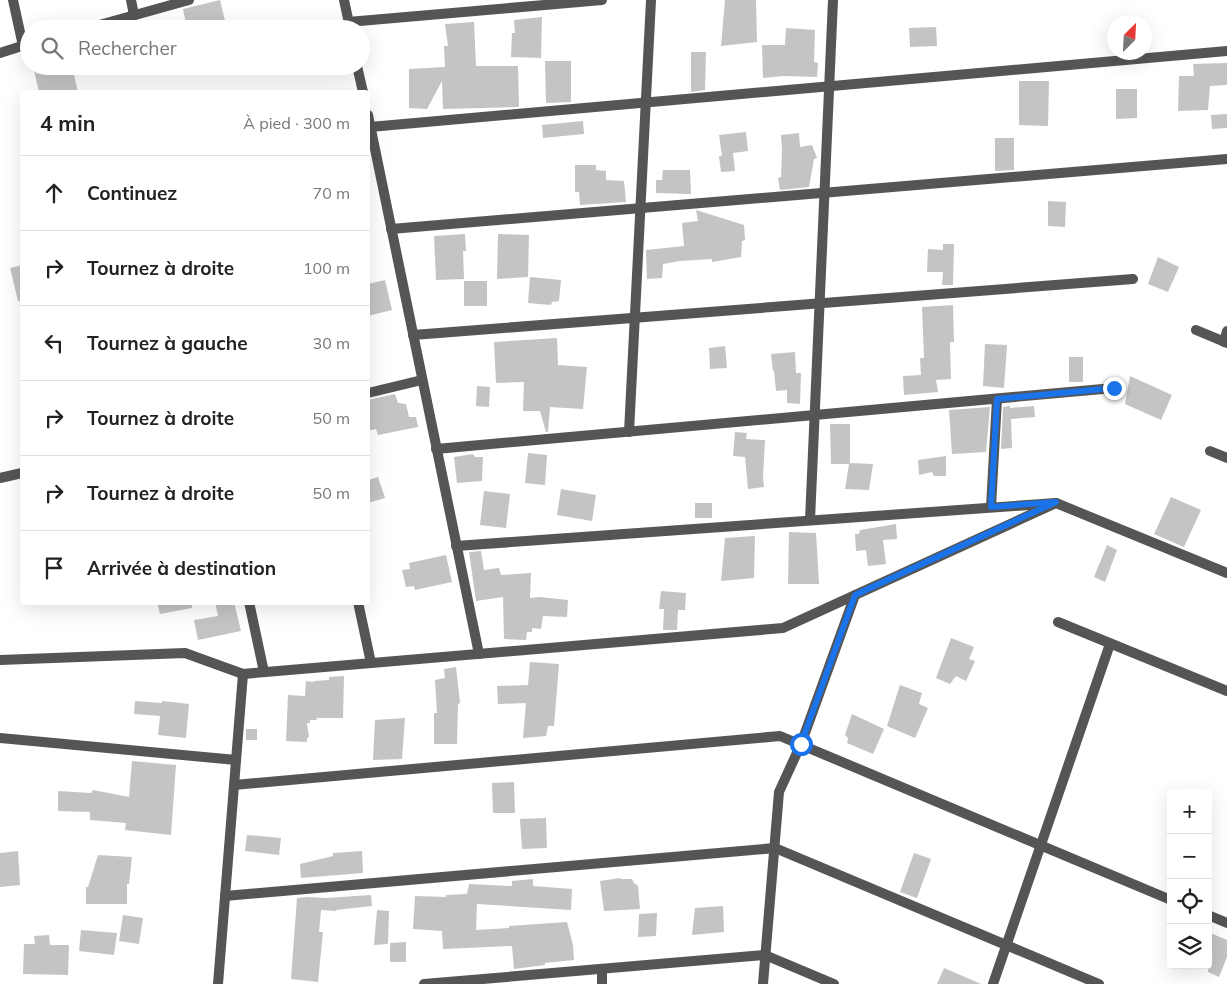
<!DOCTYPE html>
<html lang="fr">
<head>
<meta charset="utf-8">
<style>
  body { margin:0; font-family:Mulish,sans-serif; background:#f2f2f2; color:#222 }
  .controls { position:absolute; right:15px; bottom:15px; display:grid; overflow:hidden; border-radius:5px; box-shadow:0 5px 20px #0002 }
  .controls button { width:45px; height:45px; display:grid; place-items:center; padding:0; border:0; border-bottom:1px solid #e0e0e0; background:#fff; color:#222; font:25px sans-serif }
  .compass { position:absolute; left:1107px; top:15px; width:45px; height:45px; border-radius:50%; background:#fff; box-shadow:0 5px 20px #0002; rotate:24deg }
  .stop { position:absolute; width:15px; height:15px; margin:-11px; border:4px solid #1a73e8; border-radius:50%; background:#fff }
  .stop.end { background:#1a73e8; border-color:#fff; box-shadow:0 1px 5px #0008 }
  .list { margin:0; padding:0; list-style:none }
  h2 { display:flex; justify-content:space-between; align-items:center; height:65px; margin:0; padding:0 20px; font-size:21px }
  h2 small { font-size:16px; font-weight:400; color:#767676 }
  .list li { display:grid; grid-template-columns:32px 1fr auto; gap:15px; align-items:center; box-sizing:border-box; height:75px; padding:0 20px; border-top:1px solid #e0e0e0 }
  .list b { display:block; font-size:19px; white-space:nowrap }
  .list em { font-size:16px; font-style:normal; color:#767676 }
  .icon { flex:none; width:28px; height:28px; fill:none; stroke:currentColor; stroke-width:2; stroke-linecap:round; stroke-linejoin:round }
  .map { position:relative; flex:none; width:1227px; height:984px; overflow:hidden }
  .search { position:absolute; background:#fff; box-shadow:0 5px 20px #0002; left:20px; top:20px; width:350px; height:55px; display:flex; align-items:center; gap:12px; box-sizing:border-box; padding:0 18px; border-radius:28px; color:#767676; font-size:19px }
  .panel { position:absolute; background:#fff; box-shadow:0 5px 20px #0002; left:20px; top:90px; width:350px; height:515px; border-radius:5px }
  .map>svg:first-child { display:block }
</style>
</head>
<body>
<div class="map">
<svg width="1227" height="984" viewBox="0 0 1227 984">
  <rect width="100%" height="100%" fill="#fff"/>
  <g fill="#c4c4c4">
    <polygon points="220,0 227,29 187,29 183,9"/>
    <polygon points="725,0 756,0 757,42 721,46"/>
    <polygon points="542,17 541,58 511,57 512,33 515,33 514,20"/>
    <polygon points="474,22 476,66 518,66 519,107 443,109 442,81 427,109 409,108 409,69 445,67 444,46 448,46 445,24"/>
    <polygon points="936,27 937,46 910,47 909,28"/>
    <polygon points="786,28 815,30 814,62 818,63 817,77 784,76 763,78 762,45 785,45"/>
    <polygon points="691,52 706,52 705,90 691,92"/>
    <polygon points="545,61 571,61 571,102 546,103"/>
    <polygon points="1227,63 1227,85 1210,86 1208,110 1178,111 1179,76 1194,76 1193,64"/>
    <polygon points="33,66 72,66 78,92 39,92"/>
    <polygon points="1019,81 1049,81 1048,126 1019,125"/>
    <polygon points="1116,89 1137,89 1137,118 1116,119"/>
    <polygon points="1227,114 1227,128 1212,129 1211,115"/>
    <polygon points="583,121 584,134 543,138 542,125"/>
    <polygon points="746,132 748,151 733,153 735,171 721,172 719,156 722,156 719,135"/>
    <polygon points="799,133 800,147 812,145 817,158 814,159 809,187 780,190 778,178 781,177 782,150 781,135"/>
    <polygon points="995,138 1014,138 1014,170 995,171"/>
    <polygon points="575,165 596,165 596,170 606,171 606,180 624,181 626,202 580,205 579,192 575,192"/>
    <polygon points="663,170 690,170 691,194 656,193 656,180 662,180"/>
    <polygon points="1048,201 1066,202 1065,227 1048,226"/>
    <polygon points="696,210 744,225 745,240 742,241 741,257 712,262 712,259 680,261 663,264 662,278 647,279 646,250 684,246 682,223 698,221"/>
    <polygon points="465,234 466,251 463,251 464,279 436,280 434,236"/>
    <polygon points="498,234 529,235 528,277 497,279"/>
    <polygon points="943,244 954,244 953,285 942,285 943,272 927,272 928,249 943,250"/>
    <polygon points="1158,257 1179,267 1168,292 1148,284"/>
    <polygon points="22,265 22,301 18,301 10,268"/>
    <polygon points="530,277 561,280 559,301 552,302 551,305 528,303"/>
    <polygon points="385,280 392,310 368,316 368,284"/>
    <rect x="464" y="281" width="23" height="25"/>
    <polygon points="953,305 954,342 950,342 951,379 936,380 938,392 904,395 903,376 921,375 920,358 924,358 922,307"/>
    <polygon points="557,338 558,365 587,367 583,409 550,407 548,432 546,432 540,411 523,411 524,382 496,383 494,342"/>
    <polygon points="985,344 1007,345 1004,388 983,386"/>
    <polygon points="725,346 727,368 710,369 709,348"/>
    <polygon points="795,352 796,373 801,373 800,404 787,403 787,390 776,391 774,371 773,371 771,354"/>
    <rect x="1069" y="357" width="14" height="25"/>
    <polygon points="1130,376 1172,395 1161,420 1125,404"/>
    <polygon points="477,386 490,387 489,407 476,406"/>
    <polygon points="395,394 398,403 406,404 409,417 416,417 418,427 378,435 376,429 368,431 368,400"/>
    <polygon points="1010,406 1010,408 1034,406 1035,417 1011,419 1012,448 1001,449 1003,407"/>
    <polygon points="990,407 986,452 952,454 949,410"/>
    <polygon points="830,424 850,424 850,463 873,464 869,490 845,489 849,464 831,464"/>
    <polygon points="735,432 747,433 746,439 765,440 763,477 764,487 748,489 745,457 733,456"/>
    <polygon points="528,453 547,455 545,485 525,483"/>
    <polygon points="473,454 475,457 483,457 482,481 457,483 454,457"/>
    <polygon points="946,456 946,476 934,476 932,472 919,475 918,460"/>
    <polygon points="378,477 385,498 368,503 368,480"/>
    <polygon points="561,489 596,495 592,521 557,515"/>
    <polygon points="484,491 510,494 506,528 480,525"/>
    <polygon points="1171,497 1201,510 1184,547 1154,534"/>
    <rect x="695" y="503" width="17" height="15"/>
    <polygon points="896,524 897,539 883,540 886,564 868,566 866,550 856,551 855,534 859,534 860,530"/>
    <polygon points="789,532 816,533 819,584 788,584"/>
    <polygon points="755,536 754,578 721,581 725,538"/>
    <polygon points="1107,545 1117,550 1105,582 1094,577"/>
    <polygon points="481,551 484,570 499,568 501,575 531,573 530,598 540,597 568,600 567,617 543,616 541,629 532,628 532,632 527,632 526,640 504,639 503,597 476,601 469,552"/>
    <polygon points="446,555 452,582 415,590 414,586 406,587 402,570 410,569 409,563"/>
    <polygon points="661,591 686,593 685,610 678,610 677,630 663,630 664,609 659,609"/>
    <polygon points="157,602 192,602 192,608 160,614"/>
    <polygon points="215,602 234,602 241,631 198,640 194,620 218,616"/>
    <polygon points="951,638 974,647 969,659 975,661 966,681 956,676 950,684 936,678"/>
    <polygon points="530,662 559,664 554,726 548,726 546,736 523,738 526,703 498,704 497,686 528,685"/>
    <polygon points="456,667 460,703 458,704 457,744 434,744 434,713 437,713 435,680 445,678 444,669"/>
    <polygon points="344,676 343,718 316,718 317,720 310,720 310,723 307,723 309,737 307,738 307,742 286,741 288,695 305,696 306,681 314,682 314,681 329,680 329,677"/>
    <polygon points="900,685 922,693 919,704 928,708 915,738 887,726"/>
    <polygon points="135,701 162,703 162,701 189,704 186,738 158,735 160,716 134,714"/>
    <polygon points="852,714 884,729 873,754 847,743 848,738 845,735"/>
    <polygon points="405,718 402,759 373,760 375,720"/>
    <rect x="246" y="729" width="11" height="11"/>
    <polygon points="132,761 176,765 171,835 125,830 126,823 90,820 90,812 58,811 58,791 91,793 93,790 129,797"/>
    <polygon points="514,782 515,813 493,813 492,783"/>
    <polygon points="546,818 547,848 522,849 520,819"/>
    <polygon points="247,835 281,838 279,855 245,851"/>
    <polygon points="18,851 20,885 0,887 0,853"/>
    <polygon points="362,851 363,873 301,878 300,864 333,856 333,853"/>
    <polygon points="914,853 931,859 917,898 900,892"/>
    <polygon points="98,855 132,857 129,884 127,884 127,904 86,904 86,887 88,887"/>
    <polygon points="620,878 621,879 632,879 634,883 638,886 640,909 604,911 600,881"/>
    <polygon points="533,879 533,886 572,889 571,910 477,904 476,930 509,928 509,926 567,922 573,945 574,960 545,963 545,965 514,969 512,946 443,949 442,931 413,929 415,896 446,897 446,895 467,894 469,884 512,886 512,881"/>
    <polygon points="371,895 372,906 336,910 336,911 321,910 319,932 323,932 318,982 291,979 297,898 308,897 326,898"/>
    <polygon points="723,906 724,932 692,935 695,908"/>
    <polygon points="377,910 389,911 388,944 374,945"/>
    <polygon points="657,913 656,936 638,937 639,914"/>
    <polygon points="123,915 143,918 139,944 119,941"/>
    <polygon points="81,930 117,933 114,955 79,951"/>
    <polygon points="1208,932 1227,940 1227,957 1219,977 1208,972"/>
    <polygon points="49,935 50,945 69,945 68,975 23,974 24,944 35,944 34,936"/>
    <polygon points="406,942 406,962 390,962 390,943"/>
    <polygon points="944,968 981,984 937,984"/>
  </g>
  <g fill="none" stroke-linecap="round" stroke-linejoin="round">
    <g stroke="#555" stroke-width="10">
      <polyline points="13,0 23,46"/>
      <polyline points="131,0 134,15"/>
      <polyline points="344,0 350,28"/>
      <polyline points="348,22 602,0"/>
      <polyline points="85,29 189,0"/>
      <polyline points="0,53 28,44"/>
      <polyline points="357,66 363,92"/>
      <polyline points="368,115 479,654"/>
      <polyline points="370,127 1227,51"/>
      <polyline points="391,229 1227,159"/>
      <polyline points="1196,330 1227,343"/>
      <polyline points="413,335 1133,279"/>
      <polyline points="1224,342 1227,331"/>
      <polyline points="368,393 422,380"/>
      <polyline points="629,432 651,0"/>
      <polyline points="436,449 1114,388"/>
      <polyline points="1210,451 1227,458"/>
      <polyline points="0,478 22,473"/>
      <polyline points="991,507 997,399"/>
      <polyline points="810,520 833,0"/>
      <polyline points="456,546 1056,503 1227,573"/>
      <polyline points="249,602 264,672"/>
      <polyline points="358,602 371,663"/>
      <polyline points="1058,622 1227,691"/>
      <polyline points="0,660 185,653 243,674 783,628 1056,503"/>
      <polyline points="0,738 236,760"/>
      <polyline points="234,785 780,736 1171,900"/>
      <polyline points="225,896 775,848 1099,984"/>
      <polyline points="1208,915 1227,923"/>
      <polyline points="218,984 243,674"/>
      <polyline points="424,984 765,955 834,984"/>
      <polyline points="602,984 602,969"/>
      <polyline points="763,984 779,792 801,744 855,595"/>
      <polyline points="993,984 1110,644"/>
    </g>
  </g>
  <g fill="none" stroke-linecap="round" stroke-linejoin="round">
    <polyline stroke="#1a73e8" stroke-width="6" points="801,744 855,595 1056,502 991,507 997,399 1114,388"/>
  </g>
</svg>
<div class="controls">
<button>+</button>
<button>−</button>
<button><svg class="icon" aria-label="locate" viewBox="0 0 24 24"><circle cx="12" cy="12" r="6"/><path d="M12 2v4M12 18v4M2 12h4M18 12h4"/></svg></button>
<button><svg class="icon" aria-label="layers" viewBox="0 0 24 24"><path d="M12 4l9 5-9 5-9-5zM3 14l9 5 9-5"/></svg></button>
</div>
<svg class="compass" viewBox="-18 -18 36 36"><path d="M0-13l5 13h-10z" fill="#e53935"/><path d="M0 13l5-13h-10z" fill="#767676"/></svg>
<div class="stop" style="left:801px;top:744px"></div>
<div class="stop end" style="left:1114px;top:388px"></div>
<div class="search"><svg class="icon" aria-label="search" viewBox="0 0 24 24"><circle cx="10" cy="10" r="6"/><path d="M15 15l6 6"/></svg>Rechercher</div>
<section class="panel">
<h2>4 min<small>À pied · 300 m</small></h2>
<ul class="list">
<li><svg class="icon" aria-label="ahead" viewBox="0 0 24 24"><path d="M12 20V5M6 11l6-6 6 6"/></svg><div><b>Continuez</b></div><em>70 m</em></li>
<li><svg class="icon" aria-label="right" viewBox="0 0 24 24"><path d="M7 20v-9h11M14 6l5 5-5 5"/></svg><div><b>Tournez à droite</b></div><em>100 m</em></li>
<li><svg class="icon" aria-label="left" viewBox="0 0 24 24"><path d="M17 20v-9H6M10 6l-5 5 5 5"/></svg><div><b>Tournez à gauche</b></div><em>30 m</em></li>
<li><svg class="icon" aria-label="right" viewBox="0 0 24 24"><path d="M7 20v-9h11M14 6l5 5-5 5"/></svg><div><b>Tournez à droite</b></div><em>50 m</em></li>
<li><svg class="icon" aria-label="right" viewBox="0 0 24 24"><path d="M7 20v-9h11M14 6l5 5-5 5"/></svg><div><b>Tournez à droite</b></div><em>50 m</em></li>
<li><svg class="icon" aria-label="arrive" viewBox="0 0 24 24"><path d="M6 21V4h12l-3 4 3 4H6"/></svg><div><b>Arrivée à destination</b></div></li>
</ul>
</section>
</div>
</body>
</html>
